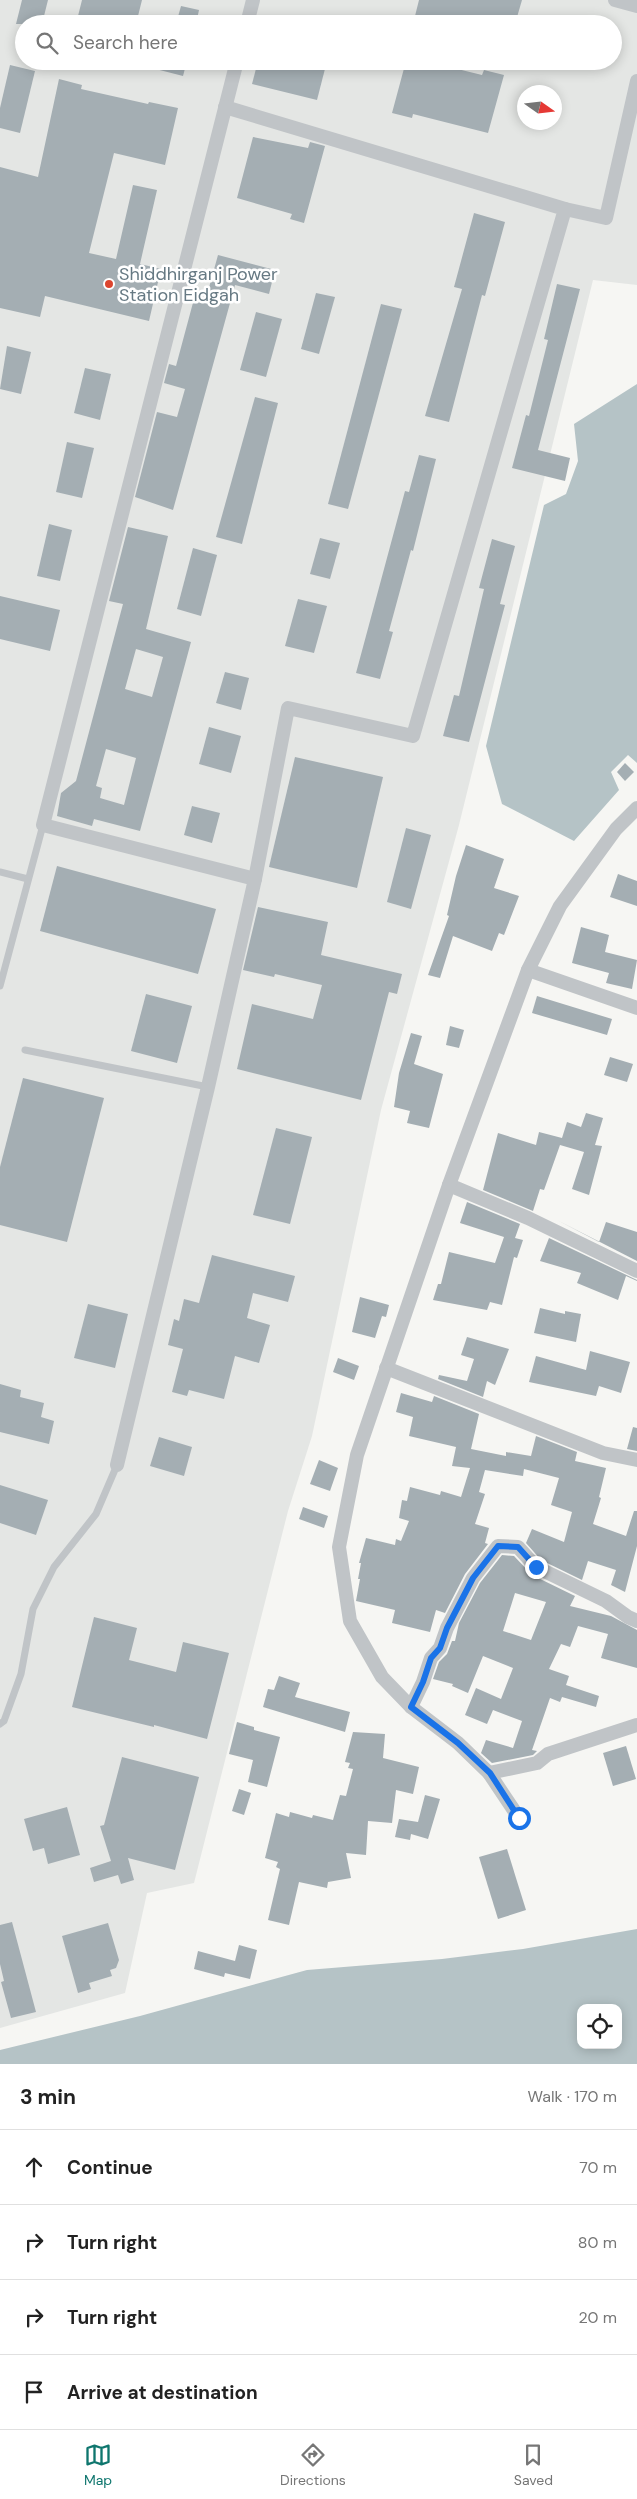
<!DOCTYPE html>
<html lang="en">
<head>
<meta charset="utf-8">
<style>
  body { margin:0; font-family:"DM Sans",sans-serif; background:#f2f2f2; color:#222 }
  .controls { position:absolute; right:15px; bottom:15px; display:grid; overflow:hidden; border-radius:10px; box-shadow:0 2px 12px #0003 }
  .controls button { width:45px; height:45px; display:grid; place-items:center; padding:0; border:0; border-bottom:1px solid #e0e0e0; background:#fff; color:#222; font:25px sans-serif }
  .compass { position:absolute; left:517px; top:85px; width:45px; height:45px; border-radius:50%; background:#fff; box-shadow:0 2px 12px #0003; rotate:104deg }
  .stop { position:absolute; width:15px; height:15px; margin:-11px; border:4px solid #1a73e8; border-radius:50%; background:#fff }
  .stop.end { background:#1a73e8; border-color:#fff; box-shadow:0 1px 5px #0008 }
  .list { margin:0; padding:0; list-style:none }
  h2 { display:flex; justify-content:space-between; align-items:center; height:65px; margin:0; padding:0 20px; font-size:21px }
  h2 small { font-size:16px; font-weight:400; color:#767676 }
  .list li { display:grid; grid-template-columns:32px 1fr auto; gap:15px; align-items:center; box-sizing:border-box; height:75px; padding:0 20px; border-top:1px solid #e0e0e0 }
  .list b { display:block; font-size:19px; white-space:nowrap }
  .list em { font-size:16px; font-style:normal; color:#767676 }
  .icon { flex:none; width:28px; height:28px; fill:none; stroke:currentColor; stroke-width:2; stroke-linecap:round; stroke-linejoin:round }
  .map { position:relative; flex:none; width:637px; height:2064px; overflow:hidden }
  .search { position:absolute; background:#fff; box-shadow:0 2px 12px #0003; left:15px; right:15px; top:15px; height:55px; display:flex; align-items:center; gap:12px; box-sizing:border-box; padding:0 18px; border-radius:28px; color:#767676; font-size:19px }
  .sheet { height:365px; background:#fff }
  nav { display:flex; justify-content:space-around; align-items:center; box-sizing:border-box; height:70px; border-top:1px solid #e0e0e0; background:#fff; font-size:14px; color:#767676 }
  nav a { display:grid; justify-items:center; gap:2px }
  nav .on { color:#0f766e }
  .map>svg:first-child { display:block }
</style>
</head>
<body>
<div class="map">
<svg width="637" height="2064" viewBox="0 0 637 2064">
  <rect width="100%" height="100%" fill="#f6f6f3"/>
  <path fill="#e4e6e4" fill-rule="evenodd" d="M0,0H637V285L593,280L459,825L381,1110L312,1436L288,1511L194,1883L147,1893L125,1993L0,2028ZM24,24H613V61H24ZM524,92H554V122H524Z"/>
  <g fill="#b5c3c6" fill-rule="evenodd">
    <polygon points="637,384 637,763 628,755 611,772 619,790 574,841 502,804 486,746 544,505 566,494 578,461 574,424"/>
    <path d="M637,1929V2064H0V2050L140,2016L307,1970L442,1959L523,1949ZM581,2008H618V2045H581Z"/>
  </g>
  <g fill="#a4aeb3" fill-rule="evenodd">
    <polygon points="22,0 48,0 42,24 16,24"/>
    <polygon points="82,0 142,0 136,24 76,24"/>
    <polygon points="419,0 522,0 515,24 413,24"/>
    <polygon points="181,6 199,10 196,24 176,24"/>
    <polygon points="145,61 187,61 183,76 144,66"/>
    <polygon points="258,61 327,61 317,100 252,84"/>
    <polygon points="406,61 425,61 482,75 484,70 504,75 488,133 413,114 412,118 392,113"/>
    <polygon points="10,65 35,71 20,133 0,128 0,108"/>
    <polygon points="59,79 82,85 81,89 148,104 149,102 178,108 165,165 114,153 89,253 116,259 133,185 157,190 140,264 161,269 149,321 45,296 40,317 0,308 0,167 38,177"/>
    <polygon points="253,137 308,148 310,142 325,146 304,223 290,219 292,214 237,198"/>
    <polygon points="474,213 505,222 485,296 482,295 449,422 425,416 462,289 454,287"/>
    <polygon points="218,255 275,270 269,294 235,285 173,510 135,497 157,412 177,417 185,389 164,383 169,364 176,366 194,299 205,302"/>
    <polygon points="557,284 580,289 538,450 570,458 565,481 512,468 526,415 529,416 548,340 544,339"/>
    <polygon points="316,293 335,297 319,354 301,349"/>
    <polygon points="381,304 402,309 348,509 328,504"/>
    <polygon points="256,312 282,319 266,377 240,370"/>
    <polygon points="7,346 31,352 21,394 0,389"/>
    <polygon points="85,368 111,374 100,420 74,413"/>
    <polygon points="255,397 278,403 242,544 216,537"/>
    <polygon points="67,442 94,448 82,498 56,492"/>
    <polygon points="419,455 436,459 413,551 411,550 389,631 393,632 380,679 356,673 405,491 409,492"/>
    <polygon points="49,524 72,530 60,581 37,576"/>
    <path d="M128,527L168,536L146,629L191,642L140,831L94,819L92,826L57,816L61,793L76,781L123,604L109,601ZM136,649L163,657L152,697L125,689ZM106,749L136,758L124,805L100,798L102,788L96,786Z"/>
    <polygon points="320,538 340,543 330,579 310,574"/>
    <polygon points="492,539 515,546 500,604 505,605 469,742 443,736 454,695 459,696 484,589 479,588"/>
    <polygon points="193,548 217,555 201,616 177,609"/>
    <polygon points="0,596 60,610 50,651 0,639"/>
    <polygon points="298,599 327,606 314,653 285,646"/>
    <polygon points="225,672 249,678 241,710 216,703"/>
    <polygon points="209,727 241,736 231,773 199,764"/>
    <polygon points="295,757 383,777 357,888 269,867"/>
    <polygon points="625,763 634,772 625,781 617,772"/>
    <polygon points="192,806 220,813 212,843 184,835"/>
    <polygon points="406,828 431,835 411,909 387,902"/>
    <polygon points="466,845 504,859 494,888 519,896 504,935 499,933 492,951 453,936 440,978 428,975 449,916 447,915 456,876"/>
    <polygon points="57,866 216,909 198,974 40,931"/>
    <polygon points="618,874 637,881 637,906 610,897"/>
    <polygon points="258,907 328,922 321,955 402,974 397,994 389,992 361,1100 237,1069 252,1004 313,1019 322,985 275,974 274,977 243,970"/>
    <polygon points="581,927 609,935 605,952 637,960 632,989 606,983 609,973 572,963"/>
    <polygon points="146,994 192,1006 177,1063 131,1051"/>
    <polygon points="537,996 612,1019 607,1035 532,1013"/>
    <polygon points="450,1026 464,1030 459,1048 446,1045"/>
    <polygon points="411,1033 422,1036 414,1064 443,1074 429,1128 407,1123 410,1111 394,1107 399,1073"/>
    <polygon points="610,1057 633,1064 627,1082 604,1075"/>
    <polygon points="23,1078 104,1098 67,1242 0,1225 0,1167"/>
    <polygon points="586,1113 603,1118 595,1145 602,1146 589,1195 572,1189 584,1152 560,1145 544,1190 540,1189 533,1211 483,1190 498,1133 536,1145 539,1132 562,1138 567,1122 581,1127"/>
    <polygon points="276,1128 312,1137 290,1224 253,1215"/>
    <polygon points="467,1202 520,1224 515,1238 523,1240 517,1258 514,1257 502,1305 490,1302 487,1310 433,1300 438,1284 441,1284 449,1252 495,1263 504,1237 460,1223"/>
    <polygon points="557,1220 599,1242 606,1222 637,1232 637,1261"/>
    <polygon points="549,1238 637,1280 637,1281 626,1276 618,1300 577,1283 581,1273 540,1261"/>
    <polygon points="212,1255 295,1276 288,1302 253,1293 247,1318 270,1325 259,1363 235,1356 224,1399 189,1390 187,1396 172,1392 183,1349 168,1345 174,1319 179,1321 184,1299 199,1303"/>
    <polygon points="360,1297 389,1305 386,1317 382,1316 375,1338 352,1332"/>
    <polygon points="88,1304 128,1314 115,1368 74,1358"/>
    <polygon points="540,1308 565,1314 565,1311 581,1314 576,1342 534,1333"/>
    <polygon points="467,1337 509,1349 495,1385 487,1381 483,1397 438,1379 439,1375 467,1381 474,1359 461,1355"/>
    <polygon points="590,1351 630,1362 621,1393 599,1386 596,1396 529,1382 536,1356 586,1370"/>
    <polygon points="338,1358 359,1366 354,1380 333,1372"/>
    <polygon points="0,1384 21,1390 20,1397 44,1403 41,1417 54,1421 49,1444 0,1432"/>
    <polygon points="401,1393 432,1402 434,1396 479,1414 471,1449 506,1456 506,1452 531,1456 536,1436 577,1452 575,1461 606,1468 599,1497 601,1498 593,1524 626,1536 634,1511 637,1511 637,1546 625,1592 611,1585 616,1570 588,1561 582,1580 541,1560 526,1543 532,1529 564,1542 572,1512 551,1505 559,1478 524,1469 523,1476 485,1470 479,1492 485,1494 475,1524 489,1528 485,1543 488,1544 465,1574 445,1613 436,1610 430,1632 392,1623 395,1610 356,1601 360,1579 358,1579 361,1563 359,1563 366,1538 395,1545 396,1539 401,1541 409,1521 399,1518 402,1500 407,1501 410,1487 440,1495 441,1491 461,1497 470,1468 452,1466 456,1447 409,1436 413,1417 396,1412"/>
    <polygon points="633,1427 637,1428 637,1451 627,1449"/>
    <polygon points="159,1437 192,1447 184,1476 150,1466"/>
    <polygon points="319,1460 338,1468 330,1491 310,1484"/>
    <polygon points="0,1485 48,1500 36,1535 0,1523"/>
    <polygon points="303,1507 328,1516 324,1528 299,1519"/>
    <path d="M502,1555L514,1556L532,1575L575,1596L570,1606L611,1616L637,1630V1668L601,1658L608,1634L578,1626L570,1647L561,1644L549,1669L569,1676L566,1685L599,1696L596,1707L562,1697L560,1702L550,1698L532,1750L537,1751L533,1755L492,1763L481,1753L486,1740L513,1748L522,1721L493,1710L487,1724L465,1715L476,1688L501,1699L513,1668L483,1656L468,1693L452,1686L453,1684L433,1679L439,1662L447,1654L452,1641H455L459,1623L480,1583ZM515,1593L546,1602L531,1640L503,1631Z"/>
    <polygon points="94,1617 137,1628 129,1660 176,1672 183,1642 229,1653 207,1739 154,1725 154,1727 72,1707"/>
    <polygon points="279,1676 300,1683 295,1697 350,1712 345,1732 263,1707 268,1689 274,1690"/>
    <polygon points="237,1722 254,1727 254,1730 280,1737 267,1787 248,1782 253,1760 229,1754"/>
    <polygon points="353,1732 385,1734 383,1758 419,1767 413,1794 396,1790 392,1823 368,1821 366,1855 346,1853 351,1878 328,1882 327,1888 299,1882 289,1925 268,1920 280,1869 276,1867 278,1862 265,1858 276,1813 289,1817 290,1812 312,1818 313,1815 333,1820 340,1795 346,1796 353,1769 348,1768 350,1763 345,1762"/>
    <polygon points="626,1746 636,1779 613,1786 603,1753"/>
    <polygon points="122,1757 199,1777 175,1870 128,1858 134,1880 121,1884 118,1875 94,1882 90,1868 111,1861 100,1826 104,1825"/>
    <polygon points="239,1789 251,1793 244,1815 232,1811"/>
    <polygon points="425,1795 440,1799 428,1839 411,1834 410,1840 395,1837 399,1819 418,1822"/>
    <polygon points="67,1807 80,1855 48,1864 44,1848 33,1851 24,1819"/>
    <polygon points="507,1849 526,1910 498,1919 479,1857"/>
    <polygon points="12,1922 36,2012 11,2018 1,1982 4,1981 0,1964 0,1925"/>
    <polygon points="108,1923 119,1960 116,1968 110,1970 112,1976 89,1983 91,1989 78,1993 62,1936"/>
    <polygon points="239,1945 257,1950 250,1979 225,1973 224,1977 194,1969 198,1951 235,1961"/>
  </g>
  <g fill="none" stroke-linecap="round" stroke-linejoin="round">
    <g stroke="#c0c4c7" stroke-width="7">
      <polyline points="0,872 28,879"/>
      <polyline points="0,986 43,825"/>
      <polyline points="25,1050 208,1087"/>
      <polyline points="0,1724 4,1721 21,1674 33,1609 54,1567 96,1514 117,1465"/>
    </g>
    <g stroke="#c0c4c7" stroke-width="14">
      <polyline points="615,0 637,6"/>
      <polyline points="247,24 253,0"/>
      <polyline points="237,61 43,825 255,879"/>
      <polyline points="565,209 606,218 637,81"/>
      <polyline points="528,970 637,1008"/>
      <polyline points="449,1185 528,1218 637,1271"/>
      <polyline points="386,1368 603,1453 637,1460"/>
      <polyline points="117,1465 208,1087 255,879 288,708 413,736 565,209 225,107"/>
      <polyline points="411,1707 423,1682 431,1658 440,1648 447,1628 473,1578 498,1546 518,1547 536,1567 606,1601 628,1617 637,1621"/>
      <polyline points="489,1773 537,1763 548,1754 637,1725"/>
      <polyline points="519,1818 489,1773 458,1743 411,1707 382,1677 350,1621 339,1547 357,1455 449,1185 528,970 560,906 616,829 637,808"/>
    </g>
  </g>
  <g fill="none" stroke-linecap="round" stroke-linejoin="round">
    <polyline stroke="#1a73e8" stroke-width="6" points="519,1818 490,1773 458,1743 411,1707 423,1682 431,1658 440,1648 447,1628 473,1578 498,1546 518,1547 536,1567"/>
  </g>
  <circle fill="#dc452e" stroke="#fff" stroke-width="2" cx="109" cy="284" r="5"/>
  <g text-anchor="middle" dominant-baseline="central" stroke-width="5" stroke-linejoin="round" paint-order="stroke">
    <g font-size="18" fill="#667983" stroke="#fff" text-anchor="start">
      <text x="119" y="274">Shiddhirganj Power<tspan x="119" dy="21">Station Eidgah</tspan></text>
    </g>
  </g>
</svg>
<div class="controls">
<button><svg class="icon" aria-label="locate" viewBox="0 0 24 24"><circle cx="12" cy="12" r="6"/><path d="M12 2v4M12 18v4M2 12h4M18 12h4"/></svg></button>
</div>
<svg class="compass" viewBox="-18 -18 36 36"><path d="M0-13l5 13h-10z" fill="#e53935"/><path d="M0 13l5-13h-10z" fill="#767676"/></svg>
<div class="stop" style="left:519px;top:1818px"></div>
<div class="stop end" style="left:536px;top:1567px"></div>
<div class="search"><svg class="icon" aria-label="search" viewBox="0 0 24 24"><circle cx="10" cy="10" r="6"/><path d="M15 15l6 6"/></svg>Search here</div>
</div>
<section class="sheet">
<h2>3 min<small>Walk · 170 m</small></h2>
<ul class="list">
<li><svg class="icon" aria-label="ahead" viewBox="0 0 24 24"><path d="M12 20V5M6 11l6-6 6 6"/></svg><div><b>Continue</b></div><em>70 m</em></li>
<li><svg class="icon" aria-label="right" viewBox="0 0 24 24"><path d="M7 20v-9h11M14 6l5 5-5 5"/></svg><div><b>Turn right</b></div><em>80 m</em></li>
<li><svg class="icon" aria-label="right" viewBox="0 0 24 24"><path d="M7 20v-9h11M14 6l5 5-5 5"/></svg><div><b>Turn right</b></div><em>20 m</em></li>
<li><svg class="icon" aria-label="arrive" viewBox="0 0 24 24"><path d="M6 21V4h12l-3 4 3 4H6"/></svg><div><b>Arrive at destination</b></div></li>
</ul>
</section>
<nav>
<a class="on"><svg class="icon" aria-label="map" viewBox="0 0 24 24"><path d="M3 6l6-2 6 2 6-2v14l-6 2-6-2-6 2zM9 4v14M15 6v14"/></svg>Map</a>
<a><svg class="icon" aria-label="directions" viewBox="0 0 24 24"><path d="M12 3l9 9-9 9-9-9zM9 14v-3h6M13 9l2 2-2 2"/></svg>Directions</a>
<a><svg class="icon" aria-label="saved" viewBox="0 0 24 24"><path d="M7 4h10v16l-5-4-5 4z"/></svg>Saved</a>
</nav>
</body>
</html>
